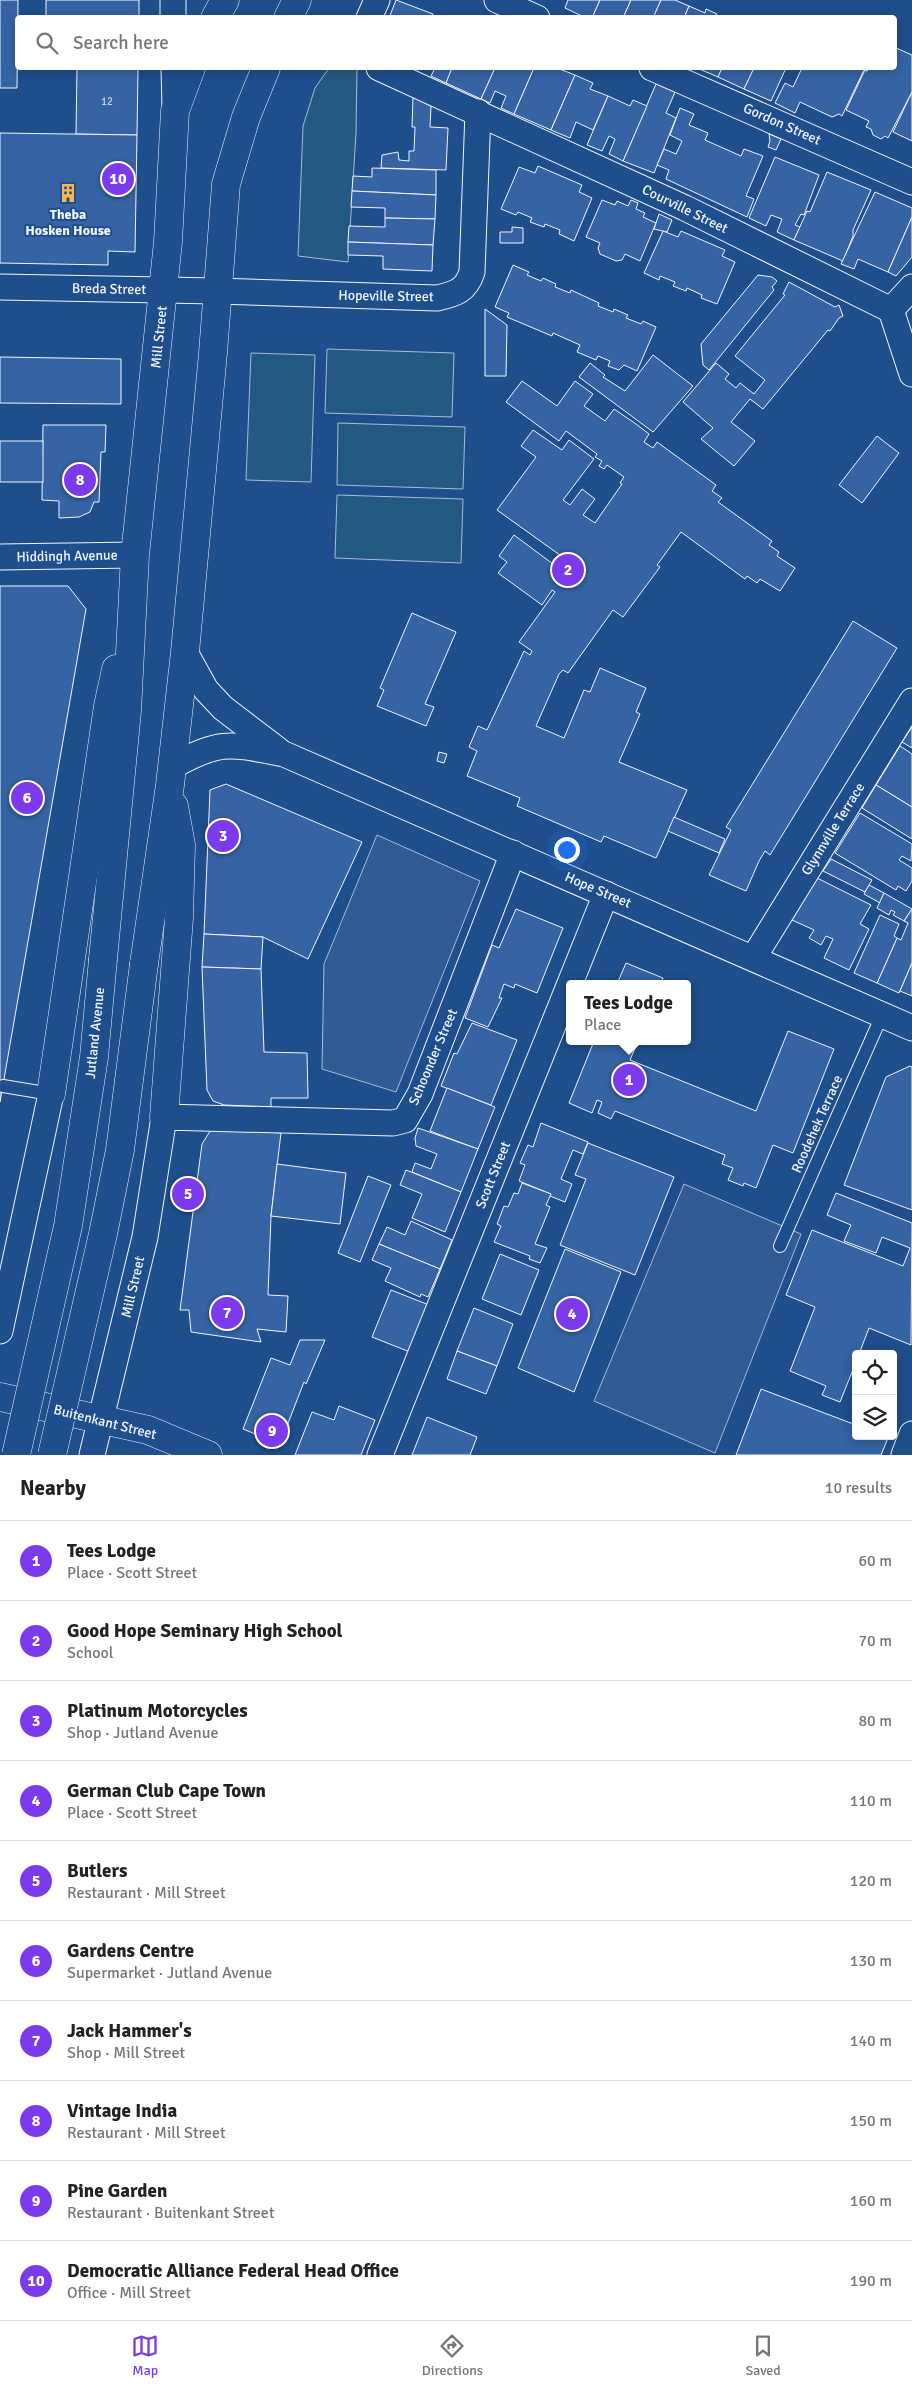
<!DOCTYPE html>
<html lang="en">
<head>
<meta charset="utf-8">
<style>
  body { margin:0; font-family:Signika,sans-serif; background:#f6f6f6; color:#222 }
  .controls { position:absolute; right:15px; bottom:15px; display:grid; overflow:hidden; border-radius:5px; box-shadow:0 2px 12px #0003 }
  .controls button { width:45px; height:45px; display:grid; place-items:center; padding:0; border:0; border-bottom:1px solid #e0e0e0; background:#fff; color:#222; font:25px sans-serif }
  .you { position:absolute; left:566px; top:849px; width:18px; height:18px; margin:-12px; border:4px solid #fff; border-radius:50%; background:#1a73e8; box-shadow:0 0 0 8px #1a73e833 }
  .badge { display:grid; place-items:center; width:32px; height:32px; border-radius:50%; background:#7c3aed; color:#fff; font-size:16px; font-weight:700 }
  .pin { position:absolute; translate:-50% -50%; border:2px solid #fff; box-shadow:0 1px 5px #0006 }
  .popup { position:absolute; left:566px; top:980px; width:125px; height:65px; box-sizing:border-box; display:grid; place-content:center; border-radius:5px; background:#fff; filter:drop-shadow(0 1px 4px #0005); font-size:16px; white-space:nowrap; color:#767676 }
  .popup b { font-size:19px; color:#222 }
  .popup::after { content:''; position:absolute; left:50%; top:100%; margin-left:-10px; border:10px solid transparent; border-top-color:#fff }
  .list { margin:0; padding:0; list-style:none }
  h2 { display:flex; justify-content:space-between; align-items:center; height:65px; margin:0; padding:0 20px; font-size:21px }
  h2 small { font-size:16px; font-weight:400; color:#767676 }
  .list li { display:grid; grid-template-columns:32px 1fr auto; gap:15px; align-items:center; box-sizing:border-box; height:80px; padding:0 20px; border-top:1px solid #e0e0e0 }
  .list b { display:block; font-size:19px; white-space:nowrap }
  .list p { margin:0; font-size:16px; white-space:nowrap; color:#767676 }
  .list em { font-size:16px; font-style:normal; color:#767676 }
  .icon { flex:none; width:28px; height:28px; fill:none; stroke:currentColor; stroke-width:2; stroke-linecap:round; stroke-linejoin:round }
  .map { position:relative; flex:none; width:912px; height:1455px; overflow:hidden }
  .search { position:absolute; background:#fff; box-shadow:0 2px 12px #0003; left:15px; right:15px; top:15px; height:55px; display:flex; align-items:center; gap:12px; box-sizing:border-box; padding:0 18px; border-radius:5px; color:#767676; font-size:19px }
  .sheet { height:865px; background:#fff }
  nav { display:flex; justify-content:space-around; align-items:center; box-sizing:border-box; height:70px; border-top:1px solid #e0e0e0; background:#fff; font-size:14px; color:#767676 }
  nav a { display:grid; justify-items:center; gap:2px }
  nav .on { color:#7c3aed }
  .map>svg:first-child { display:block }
</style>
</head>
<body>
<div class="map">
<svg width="912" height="1455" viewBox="0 0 912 1455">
  <rect width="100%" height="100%" fill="#1f4e8c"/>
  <g fill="#245a82" stroke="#a8bbd7">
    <polygon points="329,68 357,68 356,133 348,262 298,256 303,126 315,88"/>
    <polygon points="327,349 454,353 452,417 325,413"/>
    <polygon points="251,353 315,355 311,482 246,480"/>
    <polygon points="338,423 465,427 463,489 337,485"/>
    <polygon points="337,495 463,499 461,563 335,558"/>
  </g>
  <g fill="#305b95" stroke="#a8bbd7">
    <polygon points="377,835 480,881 396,1092 322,1069 324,964"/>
    <polygon points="684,1184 801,1234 715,1453 594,1401"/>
  </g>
  <g fill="#3563a3" stroke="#f2f6ff">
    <polygon points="0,0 18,0 17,88 0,88"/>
    <rect x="46" y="0" width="93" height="18"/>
    <polygon points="396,0 433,14 432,18 389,18"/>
    <polygon points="568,0 600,0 592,18 586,18 565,8"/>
    <polygon points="600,0 631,0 623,18 592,18"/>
    <polygon points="631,0 661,0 653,18 623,18"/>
    <polygon points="661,0 675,0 689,6 684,18 653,18"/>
    <polygon points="689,6 705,13 706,9 717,14 715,18 684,18"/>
    <polygon points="894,47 912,55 912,92 888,138 885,136 881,139 873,135 871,129 866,127 869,121 846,110 865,70 867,71 869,68 894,68"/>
    <polygon points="77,68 138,68 137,135 76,134"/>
    <polygon points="435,68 452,68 446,83 431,76"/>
    <polygon points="452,68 495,68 481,99 446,83"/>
    <polygon points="495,68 534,68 514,114 501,108 506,96 495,91 490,103 481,99"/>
    <polygon points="534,68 557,68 575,75 551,130 514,114"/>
    <polygon points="697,68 722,68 718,77"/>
    <polygon points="722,68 754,68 744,89 718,77"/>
    <polygon points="754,68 786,68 771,101 744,89"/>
    <polygon points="802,68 869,68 867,71 864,70 842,116 839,114 832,117 800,102 795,113 775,103 785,83 793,87"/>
    <polygon points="575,75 593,83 590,89 608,96 593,130 576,122 570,138 551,130"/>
    <polygon points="656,84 675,92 666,113 676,118 654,173 623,161"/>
    <polygon points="912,92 912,141 893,132"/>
    <polygon points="608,96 630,106 633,100 647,106 623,161 609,154 615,139 609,136 602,151 587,145"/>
    <polygon points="413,97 431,106 430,127 448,128 446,170 381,168 382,155 398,152 399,160 409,161 409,151 414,151 415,127 412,127"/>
    <polygon points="680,108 694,114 689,125 708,133 705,140 741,156 744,149 763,156 746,196 754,199 747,217 666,179 669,170 657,165 664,149 676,154 682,141 670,135"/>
    <polygon points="0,133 137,135 135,252 108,251 108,265 0,263"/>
    <polygon points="769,134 781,139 776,150 768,147 770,141"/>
    <polygon points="775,157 819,175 804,215 801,214 795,225 800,227 794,240 777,232 782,219 771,215 766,226 749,218"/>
    <polygon points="538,166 582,185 579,192 592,198 574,241 559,234 560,230 545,224 544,227 530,222 532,218 518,212 516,215 501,209 519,167 535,173"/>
    <polygon points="372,168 436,170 436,195 352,191 353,176 372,177"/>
    <polygon points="827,172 871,190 853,230 853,236 843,261 794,240 807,211 810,212"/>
    <polygon points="352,191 436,195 435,219 385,218 385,208 351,207"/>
    <polygon points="875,192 912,208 912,217 888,272 858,259 854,269 841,264"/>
    <polygon points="602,200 615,205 617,201 628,206 631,200 638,203 636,209 645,213 643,217 656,223 640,261 625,254 622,260 616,261 600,254 598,248 600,243 586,237"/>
    <polygon points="659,214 672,220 667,232 654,229"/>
    <polygon points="912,217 912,257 896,276 888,272"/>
    <polygon points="385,218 435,219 433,245 348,242 349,226 385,227"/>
    <polygon points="512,227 523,228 523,243 500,243 500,232 512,232"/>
    <polygon points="663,231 678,237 681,231 725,250 722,256 735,262 717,304 701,298 702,295 687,288 686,291 673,286 675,282 660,276 659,280 644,273"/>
    <polygon points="348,242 433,245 432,271 383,269 383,256 348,255"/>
    <polygon points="513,265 529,272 527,275 541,281 543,278 556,284 555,287 570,293 571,290 599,303 598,306 613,312 614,309 628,315 626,318 641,324 643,321 656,327 637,371 624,365 619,370 608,366 610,361 598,356 596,360 577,352 580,345 553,333 552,336 507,317 509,313 495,307"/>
    <polygon points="758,275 772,277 777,281 772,287 774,290 709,370 703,365 701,344"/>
    <polygon points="789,282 835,307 839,305 843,316 839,318 830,331 828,330 763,409 750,399 731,422 755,441 734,466 701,439 713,428 683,402 716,363 729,374 725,379 736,388 740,383 754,394 765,380 735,356 785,295 783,294"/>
    <polygon points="485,309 507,325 506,376 485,376"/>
    <polygon points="653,355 693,386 653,432 579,377 590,363 605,375 603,377 625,391"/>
    <polygon points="0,357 121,359 121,404 0,403"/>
    <polygon points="522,381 557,406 575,381 593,394 584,406 605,421 614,409 636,424 649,434 644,442 653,448 657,442 716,485 712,491 722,498 718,502 772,541 769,545 779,552 777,556 795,568 780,591 760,579 757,583 747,576 745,579 681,532 657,565 660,567 623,617 613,610 568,673 563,670 559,674 536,726 564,738 584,690 590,692 600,668 646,688 636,712 640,714 619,762 687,790 656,858 604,836 601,842 517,806 520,798 467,776 477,751 469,747 478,726 487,730 524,651 530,655 532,651 519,642 555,592 552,590 542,605 498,573 507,562 499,556 514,535 557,567 564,558 497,510 536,457 521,446 533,430 562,450 569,440 594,459 563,500 570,505 582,489 595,499 583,515 595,523 622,484 620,483 624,477 607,465 604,469 599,466 602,461 595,457 597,454 566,431 559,441 506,402"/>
    <polygon points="43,425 106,425 105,452 101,452 99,502 94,502 90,512 79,517 59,518 59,501 42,500"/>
    <polygon points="877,436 899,453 862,503 839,485"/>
    <rect x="0" y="441" width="43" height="41"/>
    <polygon points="0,586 68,586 86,609 0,1102"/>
    <polygon points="412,613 456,632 425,704 434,707 426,726 377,706 384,690 380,688"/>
    <polygon points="853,621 897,648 770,855 765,851 759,861 746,891 709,875 731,830 726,827"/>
    <polygon points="912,727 912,748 902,742"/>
    <polygon points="900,746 912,754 912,807 876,785"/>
    <polygon points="439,752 447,754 444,763 437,761"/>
    <polygon points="226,784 362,842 308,959 263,937 204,934 210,790"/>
    <polygon points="876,785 912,807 912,839 862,808"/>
    <polygon points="860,813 912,844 911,861 902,856 899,860 912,868 912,881 906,891 898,886 896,890 835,853"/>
    <polygon points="674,817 725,839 719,853 668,831"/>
    <polygon points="831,859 872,880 865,892 823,871"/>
    <polygon points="817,878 871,905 860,924 869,929 849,970 824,958 833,939 826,936 821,945 809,938 814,930 792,920"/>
    <polygon points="869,885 884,893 880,903 864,894"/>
    <polygon points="884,893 912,909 904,921 893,915 895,912 891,910 889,915 877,908"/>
    <polygon points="516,909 563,928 537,993 515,984 514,988 504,984 499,998 502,998 488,1027 465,1018 492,945 499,948"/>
    <polygon points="912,909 912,963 899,993 877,983 897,938 901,940 908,923 904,921"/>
    <polygon points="880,915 899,924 894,936 897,938 877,983 854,973"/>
    <polygon points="204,934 263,937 261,969 202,967"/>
    <polygon points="626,963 663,978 661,984 617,984"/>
    <polygon points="912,963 912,996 900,991"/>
    <polygon points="202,967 261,969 264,1052 307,1053 308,1098 271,1098 271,1107 224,1105 213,1101 207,1090"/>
    <polygon points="472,1023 517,1040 491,1105 441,1086 454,1053 457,1054"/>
    <polygon points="788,1031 834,1049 793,1153 773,1145 756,1188 744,1183 743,1186 728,1180 733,1168 722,1164 725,1155 615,1111 611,1119 598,1113 602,1102 597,1100 592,1113 569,1103 594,1041 638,1041 630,1060 756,1111"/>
    <polygon points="910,1066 912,1067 912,1210 844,1185 886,1077"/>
    <polygon points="447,1088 495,1107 478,1149 430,1131"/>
    <polygon points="541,1123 588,1142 583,1154 573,1150 561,1179 572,1184 565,1202 550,1196 551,1194 519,1181 525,1165 520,1163 528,1145 533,1147"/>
    <polygon points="212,1128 281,1133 271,1216 268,1295 288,1296 286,1332 257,1329 261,1342 191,1332 189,1310 180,1310 202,1144"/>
    <polygon points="418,1128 478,1149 461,1192 412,1172 415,1163 431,1169 437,1154 416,1146 415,1138"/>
    <polygon points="588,1143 674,1177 635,1275 560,1245 586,1179 575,1175"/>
    <polygon points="277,1164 346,1173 340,1224 271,1216"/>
    <polygon points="406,1170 461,1192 445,1232 412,1218 422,1194 400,1185"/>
    <polygon points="368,1176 391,1185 360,1262 338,1253"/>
    <polygon points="522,1183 551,1194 546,1205 550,1207 535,1244 547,1248 540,1263 529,1259 530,1256 494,1242 501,1226 497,1224 504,1206 508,1207 514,1193 518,1194"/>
    <polygon points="836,1193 912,1223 911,1345 869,1328 859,1354 856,1354 856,1362 840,1402 822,1395 826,1386 790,1371 815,1307 786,1295 812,1230 903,1266 910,1248 882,1237 876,1253 844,1241 851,1225 827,1215"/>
    <polygon points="411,1221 452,1240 440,1269 379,1244 387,1227 405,1235"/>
    <polygon points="379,1244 440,1269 428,1297 421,1294 420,1297 385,1281 391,1268 372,1260"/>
    <polygon points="565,1249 621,1272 574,1392 518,1368"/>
    <polygon points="500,1254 539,1270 521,1315 482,1299"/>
    <polygon points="391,1290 429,1305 410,1352 372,1337"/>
    <polygon points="474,1308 513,1324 497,1366 457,1351"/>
    <polygon points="300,1340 325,1340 306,1384 304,1382 280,1444 243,1429 271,1358 290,1365"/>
    <polygon points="457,1351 497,1366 486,1394 447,1379"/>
    <polygon points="761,1389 856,1425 856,1436 888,1438 881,1455 736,1455"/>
    <polygon points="339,1406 375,1420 361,1455 295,1455 312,1412 334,1420"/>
    <polygon points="427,1417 477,1437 470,1455 412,1455"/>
  </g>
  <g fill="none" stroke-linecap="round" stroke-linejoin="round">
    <g stroke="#f2f6ff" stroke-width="14">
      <g id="service">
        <polyline points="3,1086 51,1094"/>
        <polyline points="780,1246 882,1015"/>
      </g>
    </g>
    <g stroke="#f2f6ff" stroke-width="27">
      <g id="minor">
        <polyline points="173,0 173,18"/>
        <polyline points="497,0 537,18"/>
        <polyline points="369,18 377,0"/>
        <polyline points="174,68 175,108"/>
        <polyline points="379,68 685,208 891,310"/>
        <polyline points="652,68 912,182"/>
        <path d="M0,287L217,291L437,298C455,294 466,291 472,272L478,112"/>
        <polyline points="891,310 912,374"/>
        <polyline points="891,310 912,287"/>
        <polyline points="0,557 135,555"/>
        <polyline points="185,652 206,690 223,708 278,750"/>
        <path d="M173,766C221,739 231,744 284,754L912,1028"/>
        <polyline points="754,957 912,701"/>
        <polyline points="0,1331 51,1094"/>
        <polyline points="92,1455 145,1237 164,1117 393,1123 405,1120 420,1094 513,853"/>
        <polyline points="380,1455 606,894"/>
        <polyline points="904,1455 912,1434"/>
      </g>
    </g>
    <g stroke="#f2f6ff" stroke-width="29">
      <polyline id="tertiary" points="0,1397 148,1430 208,1455"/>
    </g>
    <g stroke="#f2f6ff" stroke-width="29">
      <g id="primary">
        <polyline points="215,18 225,0"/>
        <polyline points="288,18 297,0"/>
        <polyline points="103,959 127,711 135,555 168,242 175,111 191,68"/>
        <polyline points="144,964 170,785 185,652 213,353 226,184 246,117 266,68"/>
        <polyline points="51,1094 108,706 116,669"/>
        <polyline points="164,1117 179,918 181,845 174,806"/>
      </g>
    </g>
    <use href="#service" stroke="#1f4e8c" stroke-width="12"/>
    <use href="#minor" stroke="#1f4e8c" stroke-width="25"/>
    <use href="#tertiary" stroke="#1f4e8c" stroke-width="28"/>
    <use href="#primary" stroke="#1f4e8c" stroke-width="28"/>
    <g stroke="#f2f6ff" stroke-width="29" stroke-linecap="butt">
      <g id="primary-bridge">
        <polyline points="16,1455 68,1226 94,1057 103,959"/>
        <polyline points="52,1455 103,1234 120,1150 144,964"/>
      </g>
    </g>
    <use href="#primary-bridge" stroke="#1f4e8c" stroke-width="28"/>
  </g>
  <defs>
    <g id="building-bare" transform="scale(1.5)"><path d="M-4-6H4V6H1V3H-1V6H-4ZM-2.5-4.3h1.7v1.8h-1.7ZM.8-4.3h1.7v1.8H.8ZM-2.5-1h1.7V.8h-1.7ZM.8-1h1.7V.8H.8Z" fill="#ffb74d" stroke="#1f4e8c" stroke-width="2.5" paint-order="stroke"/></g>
  </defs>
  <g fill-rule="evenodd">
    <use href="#building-bare" x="68" y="193"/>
  </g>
  <g text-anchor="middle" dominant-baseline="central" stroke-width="4" stroke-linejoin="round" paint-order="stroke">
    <g font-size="11" fill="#c3d1e8">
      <text x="107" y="101">12</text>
    </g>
    <g font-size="14" fill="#f2f6ff" stroke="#1f4e8c">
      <text transform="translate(782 124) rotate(24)">Gordon Street</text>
      <text transform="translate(685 209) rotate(26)">Courville Street</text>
      <text transform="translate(109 289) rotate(1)">Breda Street</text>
      <text transform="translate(386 296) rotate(1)">Hopeville Street</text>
      <text transform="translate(159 337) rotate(-84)">Mill Street</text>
      <text transform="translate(67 556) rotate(-1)">Hiddingh Avenue</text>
      <text transform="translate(833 829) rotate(-58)">Glynnville Terrace</text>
      <text transform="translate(598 890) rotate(23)">Hope Street</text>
      <text transform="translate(95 1033) rotate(-84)">Jutland Avenue</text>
      <text transform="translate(433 1057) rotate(-67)">Schoonder Street</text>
      <text transform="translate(817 1124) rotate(-66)">Roodehek Terrace</text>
      <text transform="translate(493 1175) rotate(-68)">Scott Street</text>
      <text transform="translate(133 1287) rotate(-77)">Mill Street</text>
      <text transform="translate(105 1422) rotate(14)">Buitenkant Street</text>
    </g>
    <g font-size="14" font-weight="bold" fill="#f2f6ff" stroke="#1f4e8c">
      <text x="68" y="214">Theba<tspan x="68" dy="16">Hosken House</tspan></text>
    </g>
  </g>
</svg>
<div class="controls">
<button><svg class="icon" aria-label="locate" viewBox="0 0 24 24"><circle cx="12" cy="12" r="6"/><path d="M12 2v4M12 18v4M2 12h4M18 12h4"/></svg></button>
<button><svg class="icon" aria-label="layers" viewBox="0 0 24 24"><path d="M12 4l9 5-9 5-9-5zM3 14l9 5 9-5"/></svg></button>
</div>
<div class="you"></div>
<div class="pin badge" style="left:629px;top:1080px">1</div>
<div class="popup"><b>Tees Lodge</b>Place</div>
<div class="pin badge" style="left:568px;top:570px">2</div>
<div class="pin badge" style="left:223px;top:836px">3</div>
<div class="pin badge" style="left:572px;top:1314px">4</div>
<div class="pin badge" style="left:188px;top:1194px">5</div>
<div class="pin badge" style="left:27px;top:798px">6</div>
<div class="pin badge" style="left:227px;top:1313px">7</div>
<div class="pin badge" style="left:80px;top:480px">8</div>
<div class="pin badge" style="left:272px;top:1431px">9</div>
<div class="pin badge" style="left:118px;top:179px">10</div>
<div class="search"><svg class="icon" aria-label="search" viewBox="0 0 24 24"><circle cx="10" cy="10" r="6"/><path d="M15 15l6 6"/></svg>Search here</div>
</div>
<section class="sheet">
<h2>Nearby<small>10 results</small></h2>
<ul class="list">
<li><span class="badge">1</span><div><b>Tees Lodge</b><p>Place · Scott Street</p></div><em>60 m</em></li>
<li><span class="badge">2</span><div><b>Good Hope Seminary High School</b><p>School</p></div><em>70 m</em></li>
<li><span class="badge">3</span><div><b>Platinum Motorcycles</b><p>Shop · Jutland Avenue</p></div><em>80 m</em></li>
<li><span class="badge">4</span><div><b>German Club Cape Town</b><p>Place · Scott Street</p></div><em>110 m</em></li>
<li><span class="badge">5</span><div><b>Butlers</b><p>Restaurant · Mill Street</p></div><em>120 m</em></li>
<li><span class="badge">6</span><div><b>Gardens Centre</b><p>Supermarket · Jutland Avenue</p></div><em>130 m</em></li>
<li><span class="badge">7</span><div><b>Jack Hammer's</b><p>Shop · Mill Street</p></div><em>140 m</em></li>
<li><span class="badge">8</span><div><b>Vintage India</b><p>Restaurant · Mill Street</p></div><em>150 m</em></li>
<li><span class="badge">9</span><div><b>Pine Garden</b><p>Restaurant · Buitenkant Street</p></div><em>160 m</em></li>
<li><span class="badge">10</span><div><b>Democratic Alliance Federal Head Office</b><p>Office · Mill Street</p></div><em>190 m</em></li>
</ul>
</section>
<nav>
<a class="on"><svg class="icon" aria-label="map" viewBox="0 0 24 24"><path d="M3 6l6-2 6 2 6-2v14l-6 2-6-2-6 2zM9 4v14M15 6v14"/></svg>Map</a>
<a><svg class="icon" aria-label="directions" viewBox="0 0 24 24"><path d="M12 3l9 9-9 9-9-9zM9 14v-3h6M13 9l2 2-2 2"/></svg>Directions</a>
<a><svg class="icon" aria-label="saved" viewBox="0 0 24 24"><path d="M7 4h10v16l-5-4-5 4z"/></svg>Saved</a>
</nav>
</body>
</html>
